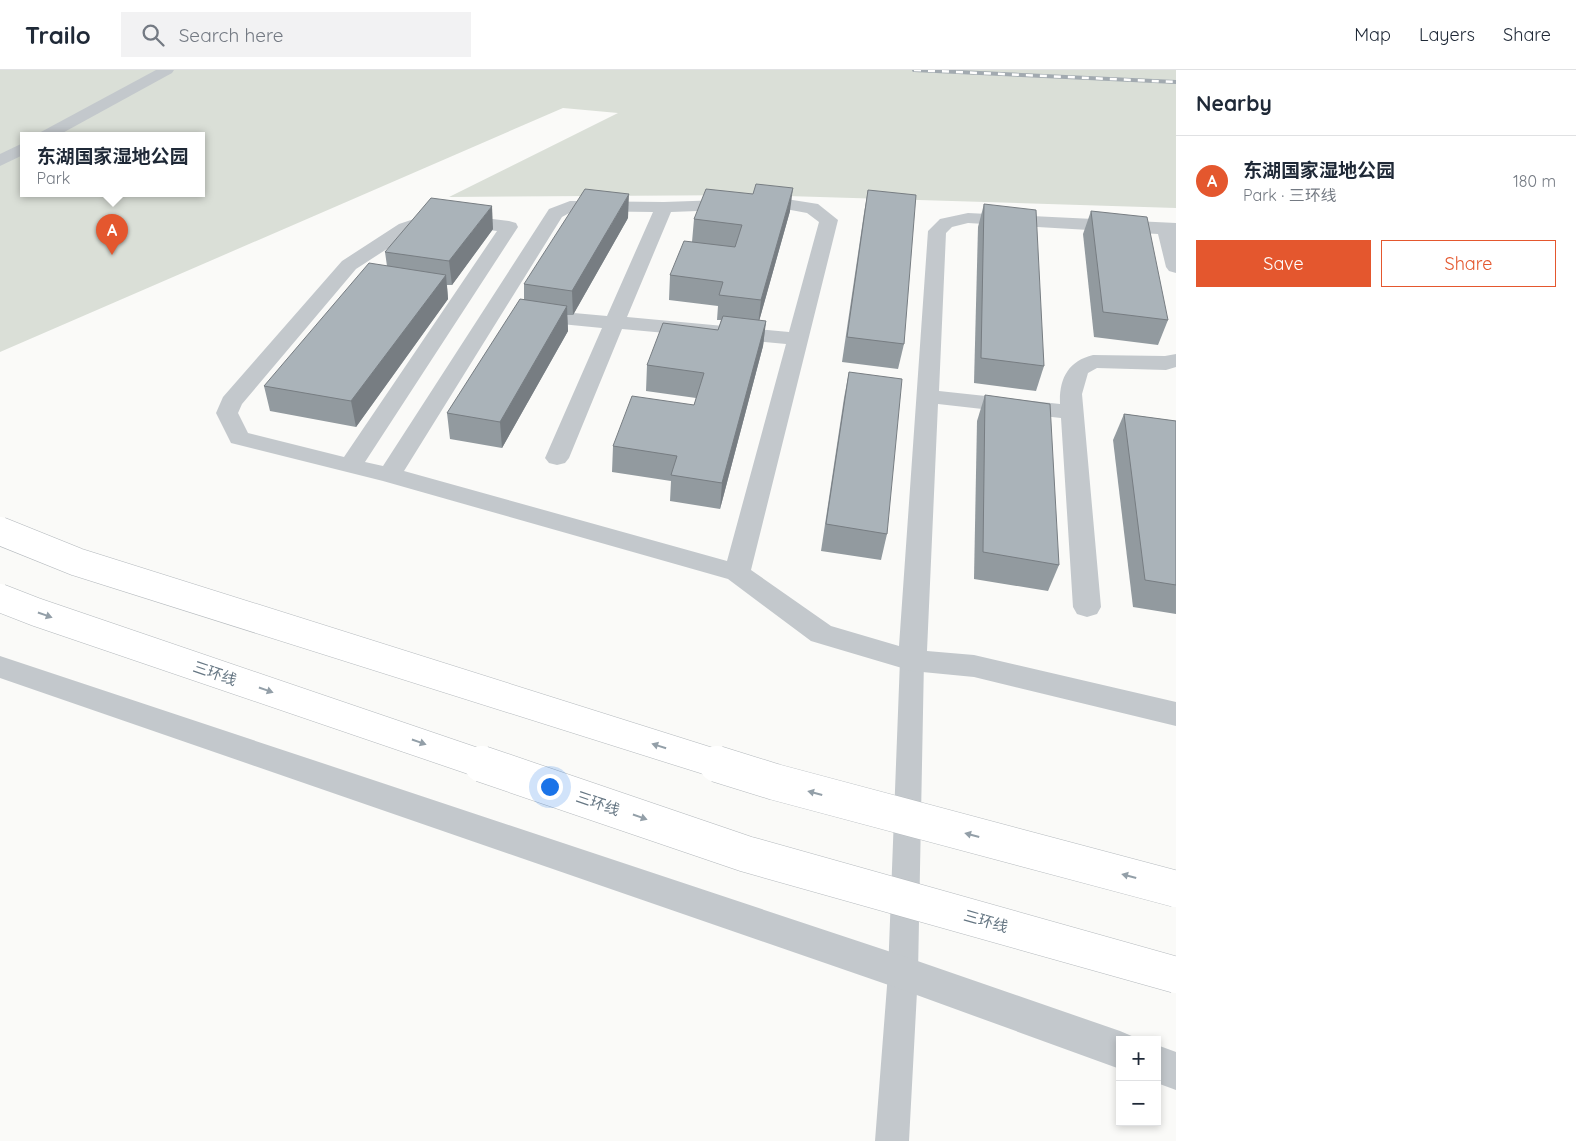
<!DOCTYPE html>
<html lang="en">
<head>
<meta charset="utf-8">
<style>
  body { margin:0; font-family:Quicksand,"Noto Sans SC",sans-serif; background:#f2f2f3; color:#1f2937 }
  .controls { position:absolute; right:15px; bottom:15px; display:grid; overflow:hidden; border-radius:0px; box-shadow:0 2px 8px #0003 }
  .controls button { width:45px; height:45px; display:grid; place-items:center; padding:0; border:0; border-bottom:1px solid #e0e1e3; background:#fff; color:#1f2937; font:25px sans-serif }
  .you { position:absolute; left:549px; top:716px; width:18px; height:18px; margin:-12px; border:4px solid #fff; border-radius:50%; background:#1a73e8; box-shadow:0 0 0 8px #1a73e833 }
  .badge { display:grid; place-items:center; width:32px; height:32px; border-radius:50%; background:#e4572e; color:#fff; font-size:16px; font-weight:700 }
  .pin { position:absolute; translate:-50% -41px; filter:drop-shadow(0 1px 2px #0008) }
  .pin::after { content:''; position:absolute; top:26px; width:18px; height:15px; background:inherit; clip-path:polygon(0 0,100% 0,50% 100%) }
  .popup { position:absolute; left:20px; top:62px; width:185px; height:65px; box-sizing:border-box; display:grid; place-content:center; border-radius:0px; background:#fff; filter:drop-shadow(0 1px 4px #0005); font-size:16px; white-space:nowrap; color:#747a83 }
  .popup b { font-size:19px; color:#1f2937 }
  .popup::after { content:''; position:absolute; left:50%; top:100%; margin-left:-10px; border:10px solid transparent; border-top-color:#fff }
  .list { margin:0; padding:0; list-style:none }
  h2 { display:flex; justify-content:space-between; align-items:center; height:65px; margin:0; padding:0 20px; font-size:21px }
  h2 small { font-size:16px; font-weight:400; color:#747a83 }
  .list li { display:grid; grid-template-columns:32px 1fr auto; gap:15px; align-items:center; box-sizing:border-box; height:90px; padding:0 20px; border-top:1px solid #e0e1e3 }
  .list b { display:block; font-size:19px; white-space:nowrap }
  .list p { margin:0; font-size:16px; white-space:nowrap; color:#747a83 }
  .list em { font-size:16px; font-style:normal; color:#747a83 }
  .actions { display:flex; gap:10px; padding:15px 20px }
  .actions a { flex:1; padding:11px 0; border:1px solid #e4572e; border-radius:0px; text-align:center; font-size:18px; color:#e4572e }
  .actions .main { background:#e4572e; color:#fff }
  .icon { flex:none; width:28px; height:28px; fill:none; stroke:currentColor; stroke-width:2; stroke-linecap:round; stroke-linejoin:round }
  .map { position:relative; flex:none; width:1176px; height:1071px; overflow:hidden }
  header { display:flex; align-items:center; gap:30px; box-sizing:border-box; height:70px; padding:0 25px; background:#fff; border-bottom:1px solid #e0e1e3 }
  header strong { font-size:24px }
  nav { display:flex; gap:28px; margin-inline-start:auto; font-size:18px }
  .search { width:350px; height:45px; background:#f2f2f3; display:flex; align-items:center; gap:12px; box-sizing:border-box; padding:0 18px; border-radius:0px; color:#747a83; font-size:19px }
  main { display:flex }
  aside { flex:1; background:#fff }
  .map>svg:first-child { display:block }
</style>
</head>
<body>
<header>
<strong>Trailo</strong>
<div class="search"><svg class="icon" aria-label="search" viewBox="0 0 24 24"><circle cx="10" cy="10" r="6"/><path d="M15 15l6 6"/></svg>Search here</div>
<nav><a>Map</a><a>Layers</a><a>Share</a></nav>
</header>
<main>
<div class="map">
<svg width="1176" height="1071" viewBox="0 0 1176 1071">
  <rect width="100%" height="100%" fill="#fafaf8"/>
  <path fill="#dadfd7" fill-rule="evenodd" d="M0,0H1176V138L757,125L449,127L618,43L563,38L0,282ZM23,66H201V124H23Z"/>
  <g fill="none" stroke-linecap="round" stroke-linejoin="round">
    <polygon fill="#c3c8cc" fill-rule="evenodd" points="912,581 920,584 924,590 918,903 909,1071 875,1071 888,903 900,590 904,584"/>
    <g fill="#c3c8cc" fill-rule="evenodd">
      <polygon points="156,0 174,0 172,3 57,66 37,66 39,63"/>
      <polygon points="23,73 23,85 0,96 0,84"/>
      <path d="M780,128L818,134L838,150L751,500L831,556L899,576L928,161L940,149L968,143L1176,153V203L1169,201L1166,197L1158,164L968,153L952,157L946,163L939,321L1060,334C1059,309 1068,291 1093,285L1165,286L1176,284V297L1166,300L1097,298L1088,303L1082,324L1101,537L1097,544L1087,547L1077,544L1073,537L1061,348L938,334L927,581L974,585L1176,632V656L974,607L912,601L821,574L811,571L728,509L383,411L231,373L216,343L223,327L342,191L399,154L435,142L509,151L516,153L518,157L365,392L383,396L549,139L570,131L664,132ZM780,138L807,143L819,152L789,262L627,247L671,142ZM573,141L653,142L607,246L530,239L523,241L520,245L523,249L530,251L602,258L545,388L549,393L557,395L565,393L569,388L622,259L786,274L727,491L404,401L562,147ZM437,153L497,161L344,387L248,363L238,343L242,334L356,199L413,162Z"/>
      <polygon points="0,586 903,886 1120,961 1134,967 1135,970 1120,970 1120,999 903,920 0,608"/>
      <polygon points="1157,975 1176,982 1176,1020 1157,1013"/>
    </g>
    <g stroke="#a2aab0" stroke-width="4">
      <polyline id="rail" points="914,0 1176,12"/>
    </g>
    <use href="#rail" stroke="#fff" stroke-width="2.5" stroke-dasharray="7" stroke-linecap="butt"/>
    <g stroke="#b4b9bd" stroke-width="29" stroke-linecap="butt">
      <g id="trunk-bridge-far1">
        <polyline points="0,461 77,492 721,695"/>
        <polyline points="0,528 36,542 485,695"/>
      </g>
    </g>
    <g stroke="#b4b9bd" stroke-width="37" stroke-linecap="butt">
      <g id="trunk-bridge">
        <polyline points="482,694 746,784 1176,905"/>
        <polyline points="717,694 775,712 1176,819"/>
      </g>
    </g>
    <use href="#trunk-bridge-far1" stroke="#fff" stroke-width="28"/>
    <use href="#trunk-bridge" stroke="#fff" stroke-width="36"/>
  </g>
  <g fill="#929a9f">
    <polygon points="868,120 904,274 898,299 842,292 864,143"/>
    <polygon points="984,134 1044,296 1036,321 974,313 978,157"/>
    <polygon points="790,141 759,251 766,251 763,276 720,439 670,431 671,411 612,402 613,376 694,335 696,328 646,321 647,295 718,260 721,250 717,250 718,236 669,230 670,205 692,172 694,149"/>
    <polygon points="1091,141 1168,250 1158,275 1094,267 1083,164"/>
    <polygon points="628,148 573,245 567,245 568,261 502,378 450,369 447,343 524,229 524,214"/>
    <polygon points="493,159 452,215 447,215 448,229 356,357 270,341 264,316 387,196 385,182"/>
    <polygon points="849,302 887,464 881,490 821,481 844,328"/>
    <polygon points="985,325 1059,495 1048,521 974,509 977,351"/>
    <polygon points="1124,344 1176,351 1176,544 1133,537 1113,370"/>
  </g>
  <g fill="#777d82">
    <polygon points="793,118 790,141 758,255 761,230"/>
    <polygon points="629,124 628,148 573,245 572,221"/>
    <polygon points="492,136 493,159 452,215 449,191"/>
    <polygon points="446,205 448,229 356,357 351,331"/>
    <polygon points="567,236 568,261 502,378 500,352"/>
    <polygon points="766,251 763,276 720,439 722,413"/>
  </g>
  <g fill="#aab3b9" stroke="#777d82">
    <polygon points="756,114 793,118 761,230 719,225 723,212 670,205 684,171 735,177 742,155 694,149 706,119 753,124"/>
    <polygon points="585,119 629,124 572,221 524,214"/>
    <polygon points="868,120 916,125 904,274 847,267"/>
    <polygon points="431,128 492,136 449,191 385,182"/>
    <polygon points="984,134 1036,140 1044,296 981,288"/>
    <polygon points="1091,141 1147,147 1168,250 1103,242"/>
    <polygon points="369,193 446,205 351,331 264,316"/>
    <polygon points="520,229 567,236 500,352 447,343"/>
    <polygon points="723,246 766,251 722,413 671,405 677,386 613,376 632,326 694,335 704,303 647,295 663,253 718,260"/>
    <polygon points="849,302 902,309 887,464 826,454"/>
    <polygon points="985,325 1050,334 1059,495 983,482"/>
    <polygon points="1124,344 1176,351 1176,515 1145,510"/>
  </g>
  <defs><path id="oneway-solid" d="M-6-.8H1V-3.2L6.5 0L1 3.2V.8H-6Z" transform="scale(1.25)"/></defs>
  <g fill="#939fa8">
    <use href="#oneway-solid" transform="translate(45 545) rotate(19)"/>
    <use href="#oneway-solid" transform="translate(266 620) rotate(19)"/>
    <use href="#oneway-solid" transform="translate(419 672) rotate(19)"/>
    <use href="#oneway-solid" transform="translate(659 676) rotate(-162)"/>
    <use href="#oneway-solid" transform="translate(815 723) rotate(-165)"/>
    <use href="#oneway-solid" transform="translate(640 747) rotate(19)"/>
    <use href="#oneway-solid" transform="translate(972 765) rotate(-165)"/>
    <use href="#oneway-solid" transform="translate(1129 806) rotate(-165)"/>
  </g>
  <g text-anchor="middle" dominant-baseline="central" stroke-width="5" stroke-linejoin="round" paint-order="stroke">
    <g font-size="15" fill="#657683" stroke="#fff">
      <text transform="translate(215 603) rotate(19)">三环线</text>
      <text transform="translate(598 733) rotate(19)">三环线</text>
      <text transform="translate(986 851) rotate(16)">三环线</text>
    </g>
  </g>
</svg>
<div class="controls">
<button>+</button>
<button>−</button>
</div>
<div class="you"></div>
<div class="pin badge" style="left:112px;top:185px">A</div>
<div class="popup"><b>东湖国家湿地公园</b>Park</div>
</div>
<aside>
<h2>Nearby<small></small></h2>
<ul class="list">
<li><span class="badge">A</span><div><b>东湖国家湿地公园</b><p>Park · 三环线</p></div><em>180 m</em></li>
</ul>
<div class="actions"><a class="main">Save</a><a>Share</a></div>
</aside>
</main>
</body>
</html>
